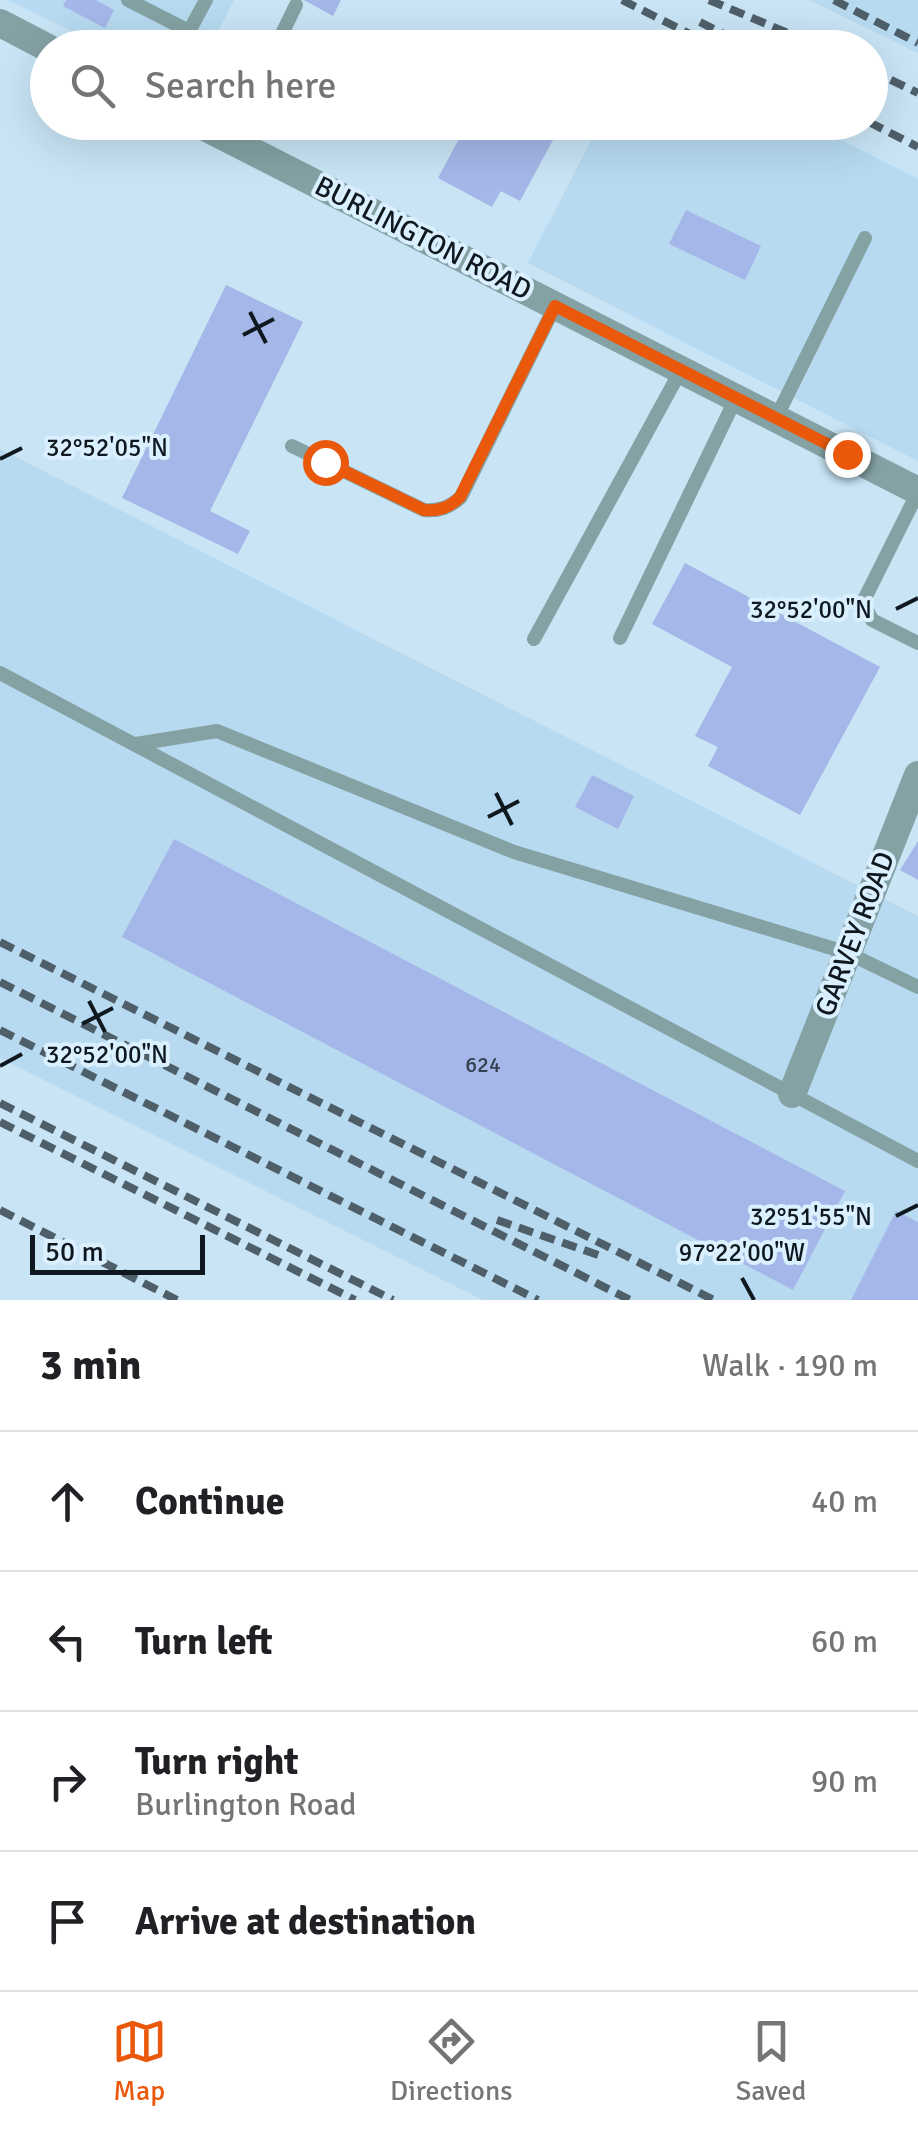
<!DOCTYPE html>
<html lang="en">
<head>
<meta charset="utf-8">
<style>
  body { margin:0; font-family:Signika,sans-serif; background:#f2f2f2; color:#202124 }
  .scale { position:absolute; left:30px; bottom:25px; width:175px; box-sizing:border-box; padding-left:10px; border:5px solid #0e181e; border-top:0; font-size:28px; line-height:35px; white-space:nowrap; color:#0e181e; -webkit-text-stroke:8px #daf0fe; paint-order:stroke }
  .stop { position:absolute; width:30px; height:30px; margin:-22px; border:8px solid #ea580c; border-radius:50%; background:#fff }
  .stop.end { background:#ea580c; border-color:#fff; box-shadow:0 2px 10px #0008 }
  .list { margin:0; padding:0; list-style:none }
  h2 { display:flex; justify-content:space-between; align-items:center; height:130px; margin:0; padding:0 40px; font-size:42px }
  h2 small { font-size:32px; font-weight:400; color:#757577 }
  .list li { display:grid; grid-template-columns:65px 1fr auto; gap:30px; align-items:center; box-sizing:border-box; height:140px; padding:0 40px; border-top:2px solid #e0e0e0 }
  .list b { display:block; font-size:38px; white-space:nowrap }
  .list p { margin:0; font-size:32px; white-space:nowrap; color:#757577 }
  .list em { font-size:32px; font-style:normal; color:#757577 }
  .icon { flex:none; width:55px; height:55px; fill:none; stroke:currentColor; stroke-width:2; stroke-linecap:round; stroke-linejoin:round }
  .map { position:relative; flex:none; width:918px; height:1300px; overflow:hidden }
  .search { position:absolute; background:#fff; box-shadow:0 10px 40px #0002; left:30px; right:30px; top:30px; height:110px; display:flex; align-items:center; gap:25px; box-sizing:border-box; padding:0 35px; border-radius:55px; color:#757577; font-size:38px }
  .sheet { height:690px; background:#fff }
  nav { display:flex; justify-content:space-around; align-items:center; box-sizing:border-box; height:140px; border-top:2px solid #e0e0e0; background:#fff; font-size:28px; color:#757577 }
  nav a { display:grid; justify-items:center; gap:5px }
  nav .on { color:#ea580c }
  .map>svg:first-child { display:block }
</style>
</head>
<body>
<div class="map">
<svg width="918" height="1300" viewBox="0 0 918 1300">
  <rect width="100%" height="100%" fill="#c8e4f5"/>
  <g fill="#b7daf0">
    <polygon points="8,0 234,0 210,48 103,47"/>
    <polygon points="809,0 918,0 918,53"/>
    <polygon points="600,123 808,123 918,179 918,461 528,263"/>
    <polygon points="0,449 918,916 918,1300 483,1300 0,1058"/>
  </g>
  <g fill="#a5b7e8">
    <polygon points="66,0 96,0 114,10 105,28 63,6"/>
    <polygon points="304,0 341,0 333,16"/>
    <polygon points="468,122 547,122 559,129 520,201 501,191 492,207 438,178"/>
    <polygon points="686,210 761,246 745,280 669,244"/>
    <polygon points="226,285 303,322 210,511 250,531 238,554 122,498"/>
    <polygon points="685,563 880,667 800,815 708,766 718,747 695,736 732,667 652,624"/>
    <polygon points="592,775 634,796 618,829 575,807"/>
    <polygon points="174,839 845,1191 793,1290 122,937"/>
    <polygon points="918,841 918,880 900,870"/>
    <polygon points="896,1211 918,1222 918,1300 851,1300"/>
  </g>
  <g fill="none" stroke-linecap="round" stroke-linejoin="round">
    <g stroke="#84a1a3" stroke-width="14">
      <polyline points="128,0 189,31"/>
      <polyline points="180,48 206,0"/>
      <polyline points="275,48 296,5"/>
      <polyline points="776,418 865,238"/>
      <path d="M292,446L424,510C439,511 449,508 461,497L555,306"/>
      <polyline points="918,492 863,602 872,620 918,643"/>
      <polyline points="620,638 736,398"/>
      <polyline points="534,639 681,370"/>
      <polyline points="0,673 918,1161"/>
      <polyline points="136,744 217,731 514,852 848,953 918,987"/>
    </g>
    <g stroke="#84a1a3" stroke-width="28">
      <polyline points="0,23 48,48"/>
      <polyline points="195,122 918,491"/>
      <polyline points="792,1094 918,775"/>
    </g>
    <g stroke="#4f5f69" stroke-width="8" stroke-dasharray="15 8" stroke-linecap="butt">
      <polyline points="622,0 718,48"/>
      <polyline points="709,0 824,48"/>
      <polyline points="834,0 918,43"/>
      <polyline points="700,22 751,48"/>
      <polyline points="870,70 918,93"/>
      <polyline points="869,122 918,147"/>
      <polyline points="0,942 714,1300"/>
      <polyline points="0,982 630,1300"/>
      <polyline points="0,1030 538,1300"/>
      <polyline points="0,1103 393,1300"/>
      <polyline points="0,1122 355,1300"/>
      <polyline points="0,1210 177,1300"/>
      <polyline points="497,1220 601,1256"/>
    </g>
  </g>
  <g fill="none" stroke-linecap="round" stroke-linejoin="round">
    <path stroke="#ea580c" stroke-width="12" d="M325,462L424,510C439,511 449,508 460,497L555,306L847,454"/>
  </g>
  <path fill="none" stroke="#0e181e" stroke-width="4" d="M250,312L266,343M243,335L274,319M0,459L22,448M896,609L918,598M496,793L512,825M488,817L519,801M89,1001L105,1032M82,1024L113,1008M0,1066L22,1054M896,1216L918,1205M742,1278L754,1300"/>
  <g text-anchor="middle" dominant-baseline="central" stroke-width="8" stroke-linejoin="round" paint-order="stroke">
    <g font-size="22" fill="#344050">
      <text x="483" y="1064">624</text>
    </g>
    <g font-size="28" fill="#0e181e" stroke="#daf0fe">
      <text transform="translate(423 238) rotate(27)">BURLINGTON ROAD</text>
      <text transform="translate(855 934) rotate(-69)">GARVEY ROAD</text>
    </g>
  </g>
  <g font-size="25" text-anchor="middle" fill="#0e181e" stroke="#daf0fe" stroke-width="8" stroke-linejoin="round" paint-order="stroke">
    <text x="107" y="456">32°52'05"N</text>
    <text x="811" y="618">32°52'00"N</text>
    <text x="107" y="1063">32°52'00"N</text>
    <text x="811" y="1225">32°51'55"N</text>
    <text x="742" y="1261">97°22'00"W</text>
  </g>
</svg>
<div class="scale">50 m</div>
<div class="stop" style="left:325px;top:462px"></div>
<div class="stop end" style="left:847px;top:454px"></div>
<div class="search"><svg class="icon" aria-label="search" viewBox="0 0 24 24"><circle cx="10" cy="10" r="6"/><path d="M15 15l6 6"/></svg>Search here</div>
</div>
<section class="sheet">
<h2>3 min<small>Walk · 190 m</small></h2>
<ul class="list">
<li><svg class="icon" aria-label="ahead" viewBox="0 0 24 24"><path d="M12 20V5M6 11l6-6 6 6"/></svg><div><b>Continue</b></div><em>40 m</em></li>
<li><svg class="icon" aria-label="left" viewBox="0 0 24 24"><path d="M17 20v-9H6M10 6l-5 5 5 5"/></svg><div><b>Turn left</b></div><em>60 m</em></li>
<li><svg class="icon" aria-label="right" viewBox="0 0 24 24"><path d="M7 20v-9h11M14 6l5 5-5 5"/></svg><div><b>Turn right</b><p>Burlington Road</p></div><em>90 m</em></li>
<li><svg class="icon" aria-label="arrive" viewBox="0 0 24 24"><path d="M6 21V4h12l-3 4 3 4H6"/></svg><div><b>Arrive at destination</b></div></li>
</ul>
</section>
<nav>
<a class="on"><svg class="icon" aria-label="map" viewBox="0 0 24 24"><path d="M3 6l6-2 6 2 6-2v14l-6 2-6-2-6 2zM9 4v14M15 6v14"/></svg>Map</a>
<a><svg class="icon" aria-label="directions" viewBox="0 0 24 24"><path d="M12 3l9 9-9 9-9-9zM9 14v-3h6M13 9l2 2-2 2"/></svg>Directions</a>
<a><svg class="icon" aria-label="saved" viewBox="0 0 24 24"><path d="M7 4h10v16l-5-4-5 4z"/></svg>Saved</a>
</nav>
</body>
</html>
